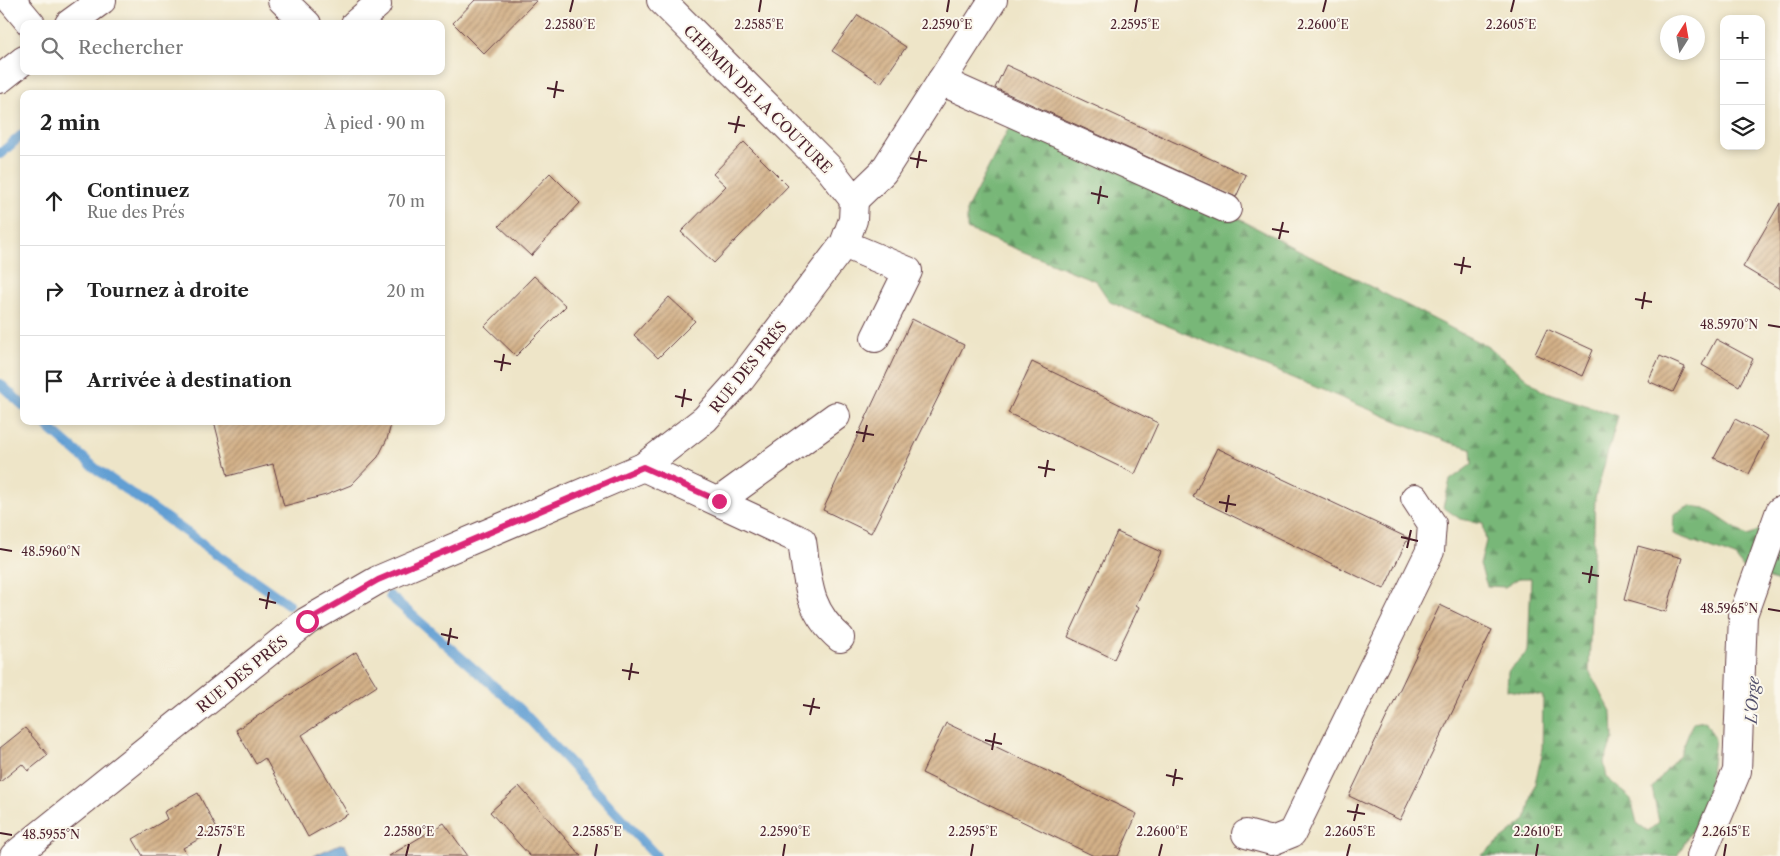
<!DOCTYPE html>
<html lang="fr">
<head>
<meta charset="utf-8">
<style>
  body { margin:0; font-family:"Libre Caslon Text",serif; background:#f6f6f6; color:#222 }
  .controls { position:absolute; right:15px; top:15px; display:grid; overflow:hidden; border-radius:10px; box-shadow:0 2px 8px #0003 }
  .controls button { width:45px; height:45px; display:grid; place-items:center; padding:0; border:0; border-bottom:1px solid #e0e0e0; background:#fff; color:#222; font:25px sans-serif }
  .compass { position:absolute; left:1660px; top:15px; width:45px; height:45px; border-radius:50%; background:#fff; box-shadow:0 2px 8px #0003; rotate:11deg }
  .stop { position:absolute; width:15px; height:15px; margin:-11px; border:4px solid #db2777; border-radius:50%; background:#fff }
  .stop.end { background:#db2777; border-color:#fff; box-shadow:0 1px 5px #0008 }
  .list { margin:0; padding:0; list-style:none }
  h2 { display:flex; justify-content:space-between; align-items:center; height:65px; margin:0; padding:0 20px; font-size:21px }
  h2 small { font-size:16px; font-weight:400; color:#767676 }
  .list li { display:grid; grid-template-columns:32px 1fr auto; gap:15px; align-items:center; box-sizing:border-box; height:90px; padding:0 20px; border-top:1px solid #e0e0e0 }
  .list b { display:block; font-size:19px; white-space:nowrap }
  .list p { margin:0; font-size:16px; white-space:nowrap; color:#767676 }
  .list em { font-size:16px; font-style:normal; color:#767676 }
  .icon { flex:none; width:28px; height:28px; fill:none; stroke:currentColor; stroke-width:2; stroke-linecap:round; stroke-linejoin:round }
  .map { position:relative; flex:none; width:1780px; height:856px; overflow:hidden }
  .search { position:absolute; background:#fff; box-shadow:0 2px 8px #0003; left:20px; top:20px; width:425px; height:55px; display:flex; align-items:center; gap:12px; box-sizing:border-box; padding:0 18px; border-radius:10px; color:#767676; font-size:19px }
  .panel { position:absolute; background:#fff; box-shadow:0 2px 8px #0003; left:20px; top:90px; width:425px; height:335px; border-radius:10px }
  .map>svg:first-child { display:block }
</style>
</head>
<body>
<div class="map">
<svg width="1780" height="856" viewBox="0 0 1780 856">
  <defs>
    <pattern id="forest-firs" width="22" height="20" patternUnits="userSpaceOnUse" patternTransform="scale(1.25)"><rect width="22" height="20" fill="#78b778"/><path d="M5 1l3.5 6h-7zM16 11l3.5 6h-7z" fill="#649463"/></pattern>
    <pattern id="building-hatch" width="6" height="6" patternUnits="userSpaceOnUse" patternTransform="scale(1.25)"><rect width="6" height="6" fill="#d3b188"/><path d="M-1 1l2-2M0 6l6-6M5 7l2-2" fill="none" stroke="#ad8f6f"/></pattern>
  </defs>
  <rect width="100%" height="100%" fill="#fbf7ec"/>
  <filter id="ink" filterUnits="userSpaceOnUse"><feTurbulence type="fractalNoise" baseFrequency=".02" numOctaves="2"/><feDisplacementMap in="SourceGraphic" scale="10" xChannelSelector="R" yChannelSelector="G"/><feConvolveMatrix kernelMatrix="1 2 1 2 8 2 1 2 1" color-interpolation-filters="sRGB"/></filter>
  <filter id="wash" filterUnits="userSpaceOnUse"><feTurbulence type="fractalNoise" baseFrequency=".0096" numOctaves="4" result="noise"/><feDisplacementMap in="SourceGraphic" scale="20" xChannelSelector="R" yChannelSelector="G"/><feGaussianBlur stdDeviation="1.12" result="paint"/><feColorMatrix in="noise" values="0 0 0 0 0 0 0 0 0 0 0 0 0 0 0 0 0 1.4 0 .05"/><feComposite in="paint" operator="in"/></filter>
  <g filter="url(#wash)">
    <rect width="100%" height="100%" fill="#eee5c8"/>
    <g fill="url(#forest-firs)" stroke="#616b52">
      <polygon points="1012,122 1235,217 1488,347 1541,390 1618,416 1595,498 1589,671 1612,713 1613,739 1604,762 1607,778 1631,799 1637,823 1648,831 1659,822 1652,788 1680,754 1693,722 1705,720 1715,739 1707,804 1677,856 1481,856 1526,820 1542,754 1543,696 1507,690 1508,671 1528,651 1531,578 1519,578 1505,587 1487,586 1480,565 1486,541 1483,523 1460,519 1443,507 1450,480 1472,464 1471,448 1448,442 1110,302 1096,281 967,229 967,209"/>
      <path d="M1780,496V582L1747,573L1735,557L1673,534L1674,514L1690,506L1705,508L1747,536C1765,531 1772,512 1780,496Z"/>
    </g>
    <polygon fill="#629fd3" stroke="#565f7f" points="340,844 345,845 350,856 313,856"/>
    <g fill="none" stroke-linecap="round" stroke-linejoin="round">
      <g stroke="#629fd3" stroke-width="10">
        <polyline points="0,154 24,133"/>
        <polyline points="0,384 24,406"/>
        <polyline points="41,421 95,468 288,604"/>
        <polyline points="390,596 519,708 656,856"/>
      </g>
    </g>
    <g id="blocks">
      <g fill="url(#building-hatch)">
        <polygon points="475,0 537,0 484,54 453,23"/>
        <polygon points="858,15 906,47 881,83 832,51"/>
        <polygon points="1006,65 1246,175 1236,197 995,88"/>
        <polygon points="744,142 788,186 714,263 681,232 726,186 713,174"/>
        <polygon points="550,173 580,203 531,256 499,226"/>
        <polygon points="1780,203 1780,289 1743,267"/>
        <polygon points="534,276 566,306 516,356 485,326"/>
        <polygon points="669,297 695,321 658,358 634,335"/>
        <polygon points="912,319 964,345 871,533 823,510"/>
        <polygon points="1547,329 1593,350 1582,376 1535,354"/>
        <polygon points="1716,339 1753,359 1739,386 1702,365"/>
        <polygon points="1660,356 1685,367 1673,392 1648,381"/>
        <polygon points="1032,362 1158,423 1135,474 1008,413"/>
        <polygon points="1735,419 1768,436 1749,474 1714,458"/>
        <polygon points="214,421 392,421 387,439 378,457 351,485 326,495 284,506 273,464 228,476"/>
        <polygon points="1217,448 1408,538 1384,589 1193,497"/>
        <polygon points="1117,532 1161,552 1136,605 1139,607 1114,659 1068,637"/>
        <polygon points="1638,546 1682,558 1666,612 1624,600"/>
        <polygon points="1440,605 1492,630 1400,820 1349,796"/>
        <polygon points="356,652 377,686 302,735 348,814 308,837 265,758 256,764 236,730"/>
        <polygon points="946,723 1137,814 1118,856 1094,856 922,773"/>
        <polygon points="25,728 48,755 28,771 22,764 0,782 0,748"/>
        <polygon points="519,786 581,856 530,856 490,812"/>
        <polygon points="198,793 217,829 183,848 188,856 143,856 133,839 167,819 164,812"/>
        <polygon points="444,823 468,856 389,856"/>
      </g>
    </g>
  </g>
  <g filter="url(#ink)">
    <use href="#blocks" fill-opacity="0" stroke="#633d43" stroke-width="1"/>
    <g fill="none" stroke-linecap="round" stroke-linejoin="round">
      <g stroke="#633d43" stroke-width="30">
        <g id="minor">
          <polyline points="11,0 31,24"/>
          <polyline points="282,0 307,24"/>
          <polyline points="661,0 828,167 854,200"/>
          <polyline points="69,24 102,0"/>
          <polyline points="355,24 377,5"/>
          <polyline points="0,79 24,60"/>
          <polyline points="941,81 1227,209"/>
          <polyline points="854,200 883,172 993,0"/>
          <polyline points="844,244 908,271 875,338"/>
          <path d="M643,467L802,541C808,581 807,610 840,638"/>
          <polyline points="719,501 836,416"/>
          <polyline points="1246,834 1272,841 1292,833 1430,551 1432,524 1415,498"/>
          <polyline points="14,856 307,621 378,580 643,467 705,419 741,379 844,244 853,220 854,200"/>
          <polyline points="1701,856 1737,771 1743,615 1780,511"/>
        </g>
      </g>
      <use href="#minor" stroke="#fff" stroke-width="28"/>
    </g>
  </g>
  <g fill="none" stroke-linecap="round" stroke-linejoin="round" filter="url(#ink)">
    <polyline stroke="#db2777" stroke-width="6" points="307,621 378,580 643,467 719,501"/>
  </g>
  <path fill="none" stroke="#4a1f2b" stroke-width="2" d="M570,12L573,0M759,12L761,0M947,12L949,0M1135,12L1137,0M1323,12L1326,0M1511,12L1514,0M547,88L564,91M554,98L557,81M728,123L745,126M735,133L739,116M910,158L927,161M917,168L920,151M1091,193L1108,197M1098,204L1101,186M1272,229L1289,232M1279,239L1283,222M1454,264L1471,267M1461,274L1464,257M1635,299L1652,302M1642,309L1645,292M1768,325L1780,327M494,361L511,364M501,371L504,354M675,396L692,400M682,407L685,389M856,432L874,435M863,442L867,425M1038,467L1055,470M1045,477L1048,460M1219,502L1236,505M1226,512L1229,495M1401,537L1418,541M1407,548L1411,530M0,549L12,551M1582,573L1599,576M1589,583L1592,566M259,599L276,603M266,609L269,592M1768,609L1780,611M441,634L458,638M448,645L451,628M622,670L639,673M629,680L632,663M803,705L820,708M810,715L814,698M985,740L1002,744M992,750L995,733M1166,775L1183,779M1173,786L1176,769M1347,811L1365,814M1354,821L1358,804M0,833L12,835M218,856L221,844M406,856L409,844M595,856L597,844M783,856L785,844M971,856L973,844M1159,856L1162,844M1347,856L1350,844M1536,856L1538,844M1724,856L1726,844"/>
  <g text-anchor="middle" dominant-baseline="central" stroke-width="4" stroke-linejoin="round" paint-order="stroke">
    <g font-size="15" fill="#4a1f2b" stroke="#fbf7ec">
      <text transform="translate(758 99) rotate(45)">CHEMIN DE LA COUTURE</text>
      <text transform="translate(748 367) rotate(-51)">RUE DES PRÉS</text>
      <text transform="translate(242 674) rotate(-39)">RUE DES PRÉS</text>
    </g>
    <g font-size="16" font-style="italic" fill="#54526e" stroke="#fbf7ec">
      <text transform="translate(1752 700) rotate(-87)">L'Orge</text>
    </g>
  </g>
  <g font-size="12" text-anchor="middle" fill="#4a1f2b" stroke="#fbf7ec" stroke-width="4" stroke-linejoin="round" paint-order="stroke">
    <text x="570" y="29">2.2580°E</text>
    <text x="759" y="29">2.2585°E</text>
    <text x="1135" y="29">2.2595°E</text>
    <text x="1511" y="29">2.2605°E</text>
    <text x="947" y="29">2.2590°E</text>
    <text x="1323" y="29">2.2600°E</text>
    <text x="1729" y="329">48.5970°N</text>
    <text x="51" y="556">48.5960°N</text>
    <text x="1729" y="613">48.5965°N</text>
    <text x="221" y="836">2.2575°E</text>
    <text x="409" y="836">2.2580°E</text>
    <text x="597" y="836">2.2585°E</text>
    <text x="785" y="836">2.2590°E</text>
    <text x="973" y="836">2.2595°E</text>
    <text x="1162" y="836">2.2600°E</text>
    <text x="1350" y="836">2.2605°E</text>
    <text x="1538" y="836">2.2610°E</text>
    <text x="1726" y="836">2.2615°E</text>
    <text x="51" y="839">48.5955°N</text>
  </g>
</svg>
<div class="controls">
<button>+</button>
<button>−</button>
<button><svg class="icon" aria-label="layers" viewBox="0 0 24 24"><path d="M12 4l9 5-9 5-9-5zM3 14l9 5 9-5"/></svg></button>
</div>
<svg class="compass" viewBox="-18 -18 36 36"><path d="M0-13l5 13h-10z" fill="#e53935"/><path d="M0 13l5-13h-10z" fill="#767676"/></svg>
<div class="stop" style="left:307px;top:621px"></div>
<div class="stop end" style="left:719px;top:501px"></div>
<div class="search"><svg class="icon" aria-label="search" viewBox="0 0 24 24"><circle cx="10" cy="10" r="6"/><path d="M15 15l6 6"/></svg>Rechercher</div>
<section class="panel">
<h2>2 min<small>À pied · 90 m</small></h2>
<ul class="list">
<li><svg class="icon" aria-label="ahead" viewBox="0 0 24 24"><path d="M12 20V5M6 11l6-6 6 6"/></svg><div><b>Continuez</b><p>Rue des Prés</p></div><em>70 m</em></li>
<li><svg class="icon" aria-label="right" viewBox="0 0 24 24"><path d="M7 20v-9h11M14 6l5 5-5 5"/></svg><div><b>Tournez à droite</b></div><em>20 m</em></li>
<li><svg class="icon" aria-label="arrive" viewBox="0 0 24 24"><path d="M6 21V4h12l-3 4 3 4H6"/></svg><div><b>Arrivée à destination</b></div></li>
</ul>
</section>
</div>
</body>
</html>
